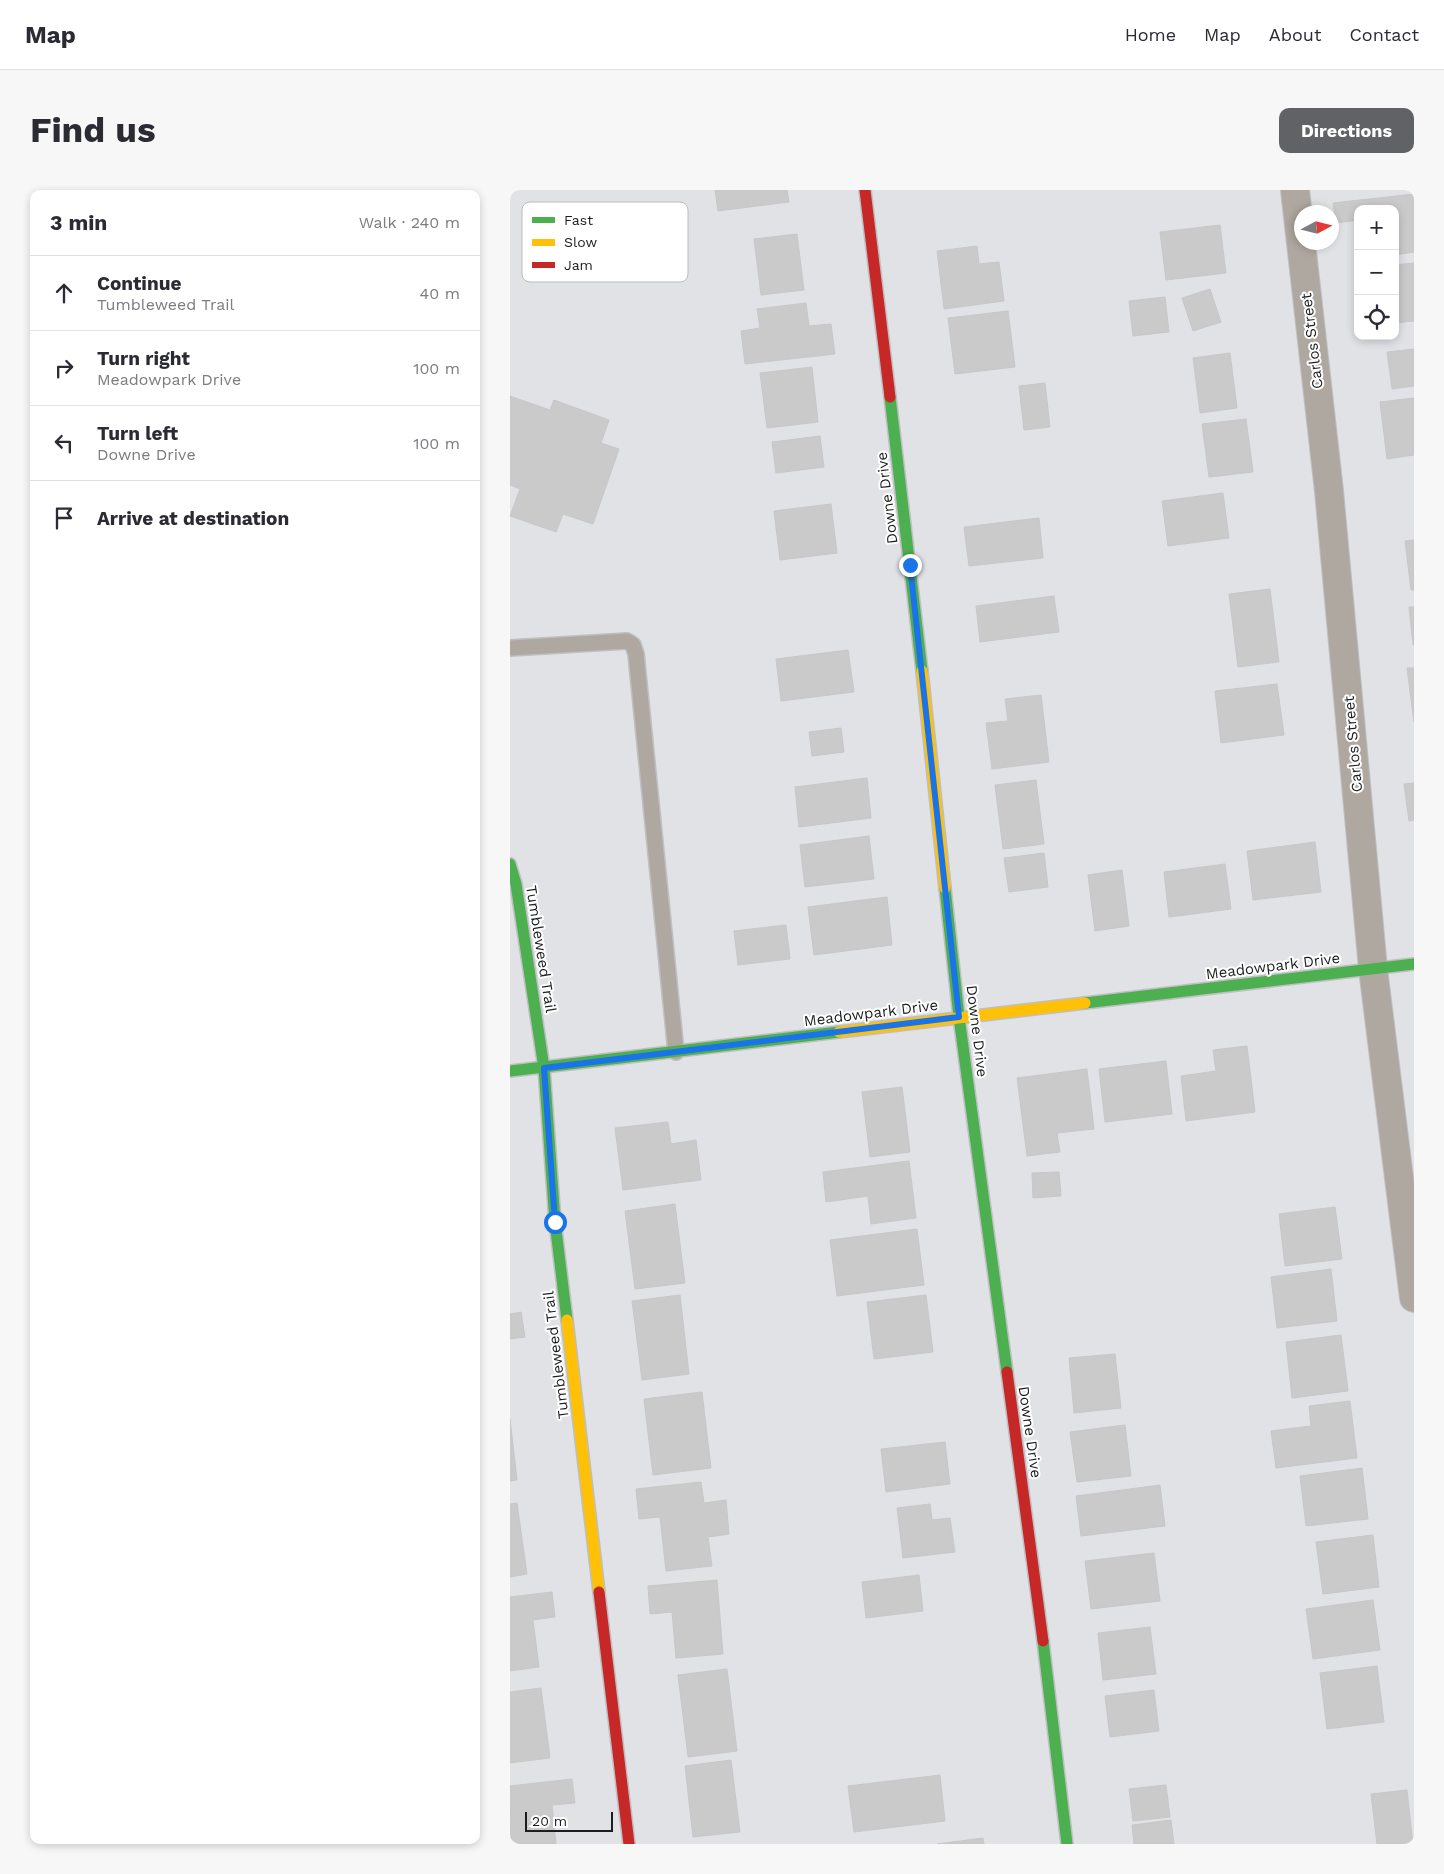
<!DOCTYPE html>
<html lang="en">
<head>
<meta charset="utf-8">
<style>
  body { margin:0; font-family:"Work Sans",sans-serif; background:#f7f7f7; color:#2b2b33 }
  .controls { position:absolute; right:15px; top:15px; display:grid; overflow:hidden; border-radius:10px; box-shadow:0 2px 8px #0003 }
  .controls button { width:45px; height:45px; display:grid; place-items:center; padding:0; border:0; border-bottom:1px solid #e1e1e2; background:#fff; color:#2b2b33; font:25px sans-serif }
  .compass { position:absolute; left:784px; top:15px; width:45px; height:45px; border-radius:50%; background:#fff; box-shadow:0 2px 8px #0003; rotate:83deg }
  .scale { position:absolute; left:15px; bottom:12px; width:88px; box-sizing:border-box; padding-left:5px; border:2px solid #1c1d1f; border-top:0; font-size:14px; line-height:18px; white-space:nowrap; color:#1c1d1f; -webkit-text-stroke:4px #fff; paint-order:stroke }
  .stop { position:absolute; width:15px; height:15px; margin:-11px; border:4px solid #1a73e8; border-radius:50%; background:#fff }
  .stop.end { background:#1a73e8; border-color:#fff; box-shadow:0 1px 5px #0008 }
  .list { margin:0; padding:0; list-style:none }
  h2 { display:flex; justify-content:space-between; align-items:center; height:65px; margin:0; padding:0 20px; font-size:21px }
  h2 small { font-size:16px; font-weight:400; color:#7c7c81 }
  .list li { display:grid; grid-template-columns:32px 1fr auto; gap:15px; align-items:center; box-sizing:border-box; height:75px; padding:0 20px; border-top:1px solid #e1e1e2 }
  .list b { display:block; font-size:19px; white-space:nowrap }
  .list p { margin:0; font-size:16px; white-space:nowrap; color:#7c7c81 }
  .list em { font-size:16px; font-style:normal; color:#7c7c81 }
  .icon { flex:none; width:28px; height:28px; fill:none; stroke:currentColor; stroke-width:2; stroke-linecap:round; stroke-linejoin:round }
  .map { position:relative; flex:none; width:904px; height:1654px; overflow:hidden; border-radius:10px }
  header { display:flex; align-items:center; gap:30px; box-sizing:border-box; height:70px; padding:0 25px; background:#fff; border-bottom:1px solid #e1e1e2 }
  header strong { font-size:24px }
  nav { display:flex; gap:28px; margin-inline-start:auto; font-size:18px }
  .intro { display:flex; align-items:center; justify-content:space-between; box-sizing:border-box; height:120px; padding:0 30px }
  h1 { margin:0; font-size:35px }
  .button { padding:12px 22px; border-radius:10px; background:#616265; color:#fff; font-size:18px; font-weight:700 }
  main { display:flex; gap:30px; padding:0 30px }
  aside { flex:1; background:#fff; border-radius:10px; box-shadow:0 2px 8px #0003 }
  .map>svg:first-child { display:block }
</style>
</head>
<body>
<header>
<strong>Map</strong>
<nav><a>Home</a><a>Map</a><a>About</a><a>Contact</a></nav>
</header>
<div class="intro"><h1>Find us</h1><a class="button">Directions</a></div>
<main>
<aside>
<h2>3 min<small>Walk · 240 m</small></h2>
<ul class="list">
<li><svg class="icon" aria-label="ahead" viewBox="0 0 24 24"><path d="M12 20V5M6 11l6-6 6 6"/></svg><div><b>Continue</b><p>Tumbleweed Trail</p></div><em>40 m</em></li>
<li><svg class="icon" aria-label="right" viewBox="0 0 24 24"><path d="M7 20v-9h11M14 6l5 5-5 5"/></svg><div><b>Turn right</b><p>Meadowpark Drive</p></div><em>100 m</em></li>
<li><svg class="icon" aria-label="left" viewBox="0 0 24 24"><path d="M17 20v-9H6M10 6l-5 5 5 5"/></svg><div><b>Turn left</b><p>Downe Drive</p></div><em>100 m</em></li>
<li><svg class="icon" aria-label="arrive" viewBox="0 0 24 24"><path d="M6 21V4h12l-3 4 3 4H6"/></svg><div><b>Arrive at destination</b></div></li>
</ul>
</aside>
<div class="map">
<svg width="904" height="1654" viewBox="0 0 904 1654">
  <rect width="100%" height="100%" fill="#e0e2e6"/>
  <g fill="#cacacb" stroke="#c7c7c8">
    <polygon points="205,0 277,0 279,12 208,21"/>
    <polygon points="904,4 904,62 885,65 885,19 848,19 848,30 826,33 823,13"/>
    <polygon points="710,35 716,83 656,90 650,42"/>
    <polygon points="287,44 294,100 251,105 244,49"/>
    <polygon points="467,56 469,74 489,72 494,111 434,119 427,61"/>
    <polygon points="904,73 904,131 885,133 885,75"/>
    <polygon points="700,99 711,132 683,141 672,108"/>
    <polygon points="655,107 659,142 623,146 619,111"/>
    <polygon points="296,113 299,136 321,134 325,164 235,174 231,141 250,138 247,119"/>
    <polygon points="498,121 505,177 445,184 438,128"/>
    <polygon points="904,159 904,196 882,199 877,162"/>
    <polygon points="720,163 727,218 690,223 683,168"/>
    <polygon points="302,177 308,232 257,238 250,183"/>
    <polygon points="535,193 540,237 514,240 509,196"/>
    <polygon points="0,206 40,220 44,210 99,230 91,253 109,259 83,334 53,324 46,342 0,326 10,299 0,295"/>
    <polygon points="904,208 904,265 877,269 870,212"/>
    <polygon points="736,229 743,282 699,287 692,234"/>
    <polygon points="310,246 314,277 266,283 262,252"/>
    <polygon points="713,303 719,348 658,356 652,311"/>
    <polygon points="321,314 327,363 270,370 264,321"/>
    <polygon points="529,328 533,368 459,376 454,337"/>
    <polygon points="904,350 904,400 901,400 895,351"/>
    <polygon points="760,399 769,472 728,477 719,404"/>
    <polygon points="544,406 549,442 470,452 466,416"/>
    <polygon points="899,417 904,417 904,455 903,455"/>
    <polygon points="338,460 344,502 271,511 266,469"/>
    <polygon points="897,478 904,478 904,532"/>
    <polygon points="767,494 774,545 711,553 705,501"/>
    <polygon points="531,505 539,572 482,579 476,533 498,531 495,509"/>
    <polygon points="331,538 334,562 302,566 299,542"/>
    <polygon points="357,588 361,628 289,637 285,597"/>
    <polygon points="526,590 534,654 493,659 485,595"/>
    <polygon points="904,593 904,630 899,631 894,594"/>
    <polygon points="359,646 364,689 295,697 290,655"/>
    <polygon points="805,652 811,702 743,710 737,661"/>
    <polygon points="534,663 538,697 499,702 494,668"/>
    <polygon points="715,674 721,719 659,727 654,682"/>
    <polygon points="612,680 619,736 585,741 578,685"/>
    <polygon points="377,707 382,755 304,765 298,717"/>
    <polygon points="276,735 280,769 228,775 224,741"/>
    <polygon points="737,856 745,922 676,931 671,886 706,881 703,860"/>
    <polygon points="656,871 662,924 595,932 589,879"/>
    <polygon points="577,879 584,939 547,943 550,962 517,966 507,888"/>
    <polygon points="392,897 400,962 360,967 352,902"/>
    <polygon points="158,932 161,954 186,950 191,990 113,1000 105,938"/>
    <polygon points="399,971 406,1028 361,1034 358,1006 316,1012 313,982"/>
    <polygon points="549,982 551,1006 523,1008 522,983"/>
    <polygon points="165,1014 175,1093 125,1099 115,1021"/>
    <polygon points="825,1017 832,1069 775,1076 769,1024"/>
    <polygon points="407,1039 414,1095 327,1106 320,1050"/>
    <polygon points="821,1079 827,1131 767,1138 761,1087"/>
    <polygon points="170,1105 179,1184 132,1190 122,1111"/>
    <polygon points="416,1105 423,1162 364,1169 357,1112"/>
    <polygon points="11,1122 15,1147 0,1149 0,1124"/>
    <polygon points="831,1145 838,1201 782,1208 776,1152"/>
    <polygon points="605,1164 611,1218 564,1223 559,1168"/>
    <polygon points="192,1202 201,1278 143,1285 134,1209"/>
    <polygon points="840,1211 847,1268 766,1278 761,1241 801,1236 799,1216"/>
    <polygon points="0,1229 7,1290 0,1291"/>
    <polygon points="615,1235 621,1286 567,1292 560,1242"/>
    <polygon points="435,1252 440,1294 376,1302 371,1259"/>
    <polygon points="852,1278 858,1329 796,1336 790,1286"/>
    <polygon points="191,1292 194,1313 216,1310 219,1344 198,1347 202,1376 156,1381 150,1327 129,1329 126,1299"/>
    <polygon points="650,1295 655,1336 571,1346 566,1306"/>
    <polygon points="7,1313 17,1384 0,1387 0,1314"/>
    <polygon points="420,1314 422,1330 440,1328 445,1362 393,1368 387,1318"/>
    <polygon points="863,1345 869,1397 813,1404 806,1352"/>
    <polygon points="644,1363 650,1411 581,1419 575,1371"/>
    <polygon points="409,1385 413,1421 356,1428 352,1392"/>
    <polygon points="207,1390 213,1464 166,1468 162,1422 140,1424 138,1396"/>
    <polygon points="42,1402 45,1427 23,1430 29,1477 0,1481 0,1407"/>
    <polygon points="863,1410 870,1460 803,1469 796,1419"/>
    <polygon points="640,1437 646,1484 593,1490 588,1443"/>
    <polygon points="867,1476 874,1532 817,1539 810,1483"/>
    <polygon points="217,1479 227,1561 178,1567 168,1485"/>
    <polygon points="31,1498 40,1568 0,1573 0,1502"/>
    <polygon points="644,1500 649,1541 600,1547 595,1506"/>
    <polygon points="221,1570 230,1642 183,1647 175,1576"/>
    <polygon points="430,1585 435,1631 344,1642 338,1596"/>
    <polygon points="62,1589 65,1613 42,1615 46,1654 1,1654 0,1596"/>
    <polygon points="656,1595 660,1627 623,1631 619,1599"/>
    <polygon points="897,1600 903,1654 867,1654 861,1604"/>
    <polygon points="661,1630 664,1654 624,1654 622,1635"/>
    <polygon points="473,1648 474,1654 427,1654"/>
  </g>
  <g fill="none" stroke-linecap="round" stroke-linejoin="round">
    <g stroke="#bebfc1" stroke-width="18">
      <polyline id="lane" points="0,458 117,451 123,455 126,464 166,862"/>
    </g>
    <g stroke="#bebfc1" stroke-width="30">
      <polyline id="street" points="785,0 819,301 863,779 904,1108"/>
    </g>
    <g stroke="#bebfc1" stroke-width="14">
      <g id="fast">
        <polyline points="380,207 412,481"/>
        <polyline points="0,674 6,694 34,878 45,1032 57,1130"/>
        <polyline points="435,698 449,827 497,1182"/>
        <polyline points="575,813 904,774"/>
        <polyline points="0,881 329,842"/>
        <polyline points="533,1451 557,1654"/>
      </g>
    </g>
    <g stroke="#bebfc1" stroke-width="14">
      <g id="slow">
        <polyline points="412,481 435,698"/>
        <polyline points="329,842 575,813"/>
        <polyline points="57,1130 89,1402"/>
      </g>
    </g>
    <g stroke="#bebfc1" stroke-width="14">
      <g id="jam">
        <polyline points="355,0 380,207"/>
        <polyline points="497,1182 533,1451"/>
        <polyline points="89,1402 119,1654"/>
      </g>
    </g>
    <use href="#lane" stroke="#afa8a0" stroke-width="15"/>
    <use href="#street" stroke="#afa8a0" stroke-width="28"/>
    <use href="#fast" stroke="#4caf50" stroke-width="11"/>
    <use href="#slow" stroke="#ffc107" stroke-width="11"/>
    <use href="#jam" stroke="#c62828" stroke-width="11"/>
  </g>
  <g fill="none" stroke-linecap="round" stroke-linejoin="round">
    <polyline stroke="#1a73e8" stroke-width="6" points="45,1032 34,878 449,827 400,375"/>
  </g>
  <g text-anchor="middle" dominant-baseline="central" stroke-width="4" stroke-linejoin="round" paint-order="stroke">
    <g font-size="15" fill="#1c1d1f" stroke="#fff">
      <text transform="translate(802 151) rotate(-97)">Carlos Street</text>
      <text transform="translate(377 308) rotate(-97)">Downe Drive</text>
      <text transform="translate(843 554) rotate(-95)">Carlos Street</text>
      <text transform="translate(31 759) rotate(81)">Tumbleweed Trail</text>
      <text transform="translate(763 776) rotate(-7)">Meadowpark Drive</text>
      <text transform="translate(361 823) rotate(-7)">Meadowpark Drive</text>
      <text transform="translate(467 841) rotate(83)">Downe Drive</text>
      <text transform="translate(46 1165) rotate(-97)">Tumbleweed Trail</text>
      <text transform="translate(520 1242) rotate(82)">Downe Drive</text>
    </g>
  </g>
  <rect x="12" y="12" width="166" height="80" rx="8" fill="#fff" stroke="#bbbbbc" stroke-width="1"/>
  <rect x="22" y="27" width="23" height="6" fill="#4caf50"/>
  <rect x="22" y="49" width="23" height="7" fill="#ffc107"/>
  <rect x="22" y="72" width="23" height="6" fill="#c62828"/>
  <g font-size="14" fill="#1c1d1f">
    <text x="54" y="35">Fast</text>
    <text x="54" y="57">Slow</text>
    <text x="54" y="80">Jam</text>
  </g>
</svg>
<div class="controls">
<button>+</button>
<button>−</button>
<button><svg class="icon" aria-label="locate" viewBox="0 0 24 24"><circle cx="12" cy="12" r="6"/><path d="M12 2v4M12 18v4M2 12h4M18 12h4"/></svg></button>
</div>
<svg class="compass" viewBox="-18 -18 36 36"><path d="M0-13l5 13h-10z" fill="#e53935"/><path d="M0 13l5-13h-10z" fill="#7c7c81"/></svg>
<div class="scale">20 m</div>
<div class="stop" style="left:45px;top:1032px"></div>
<div class="stop end" style="left:400px;top:375px"></div>
</div>
</main>
</body>
</html>
